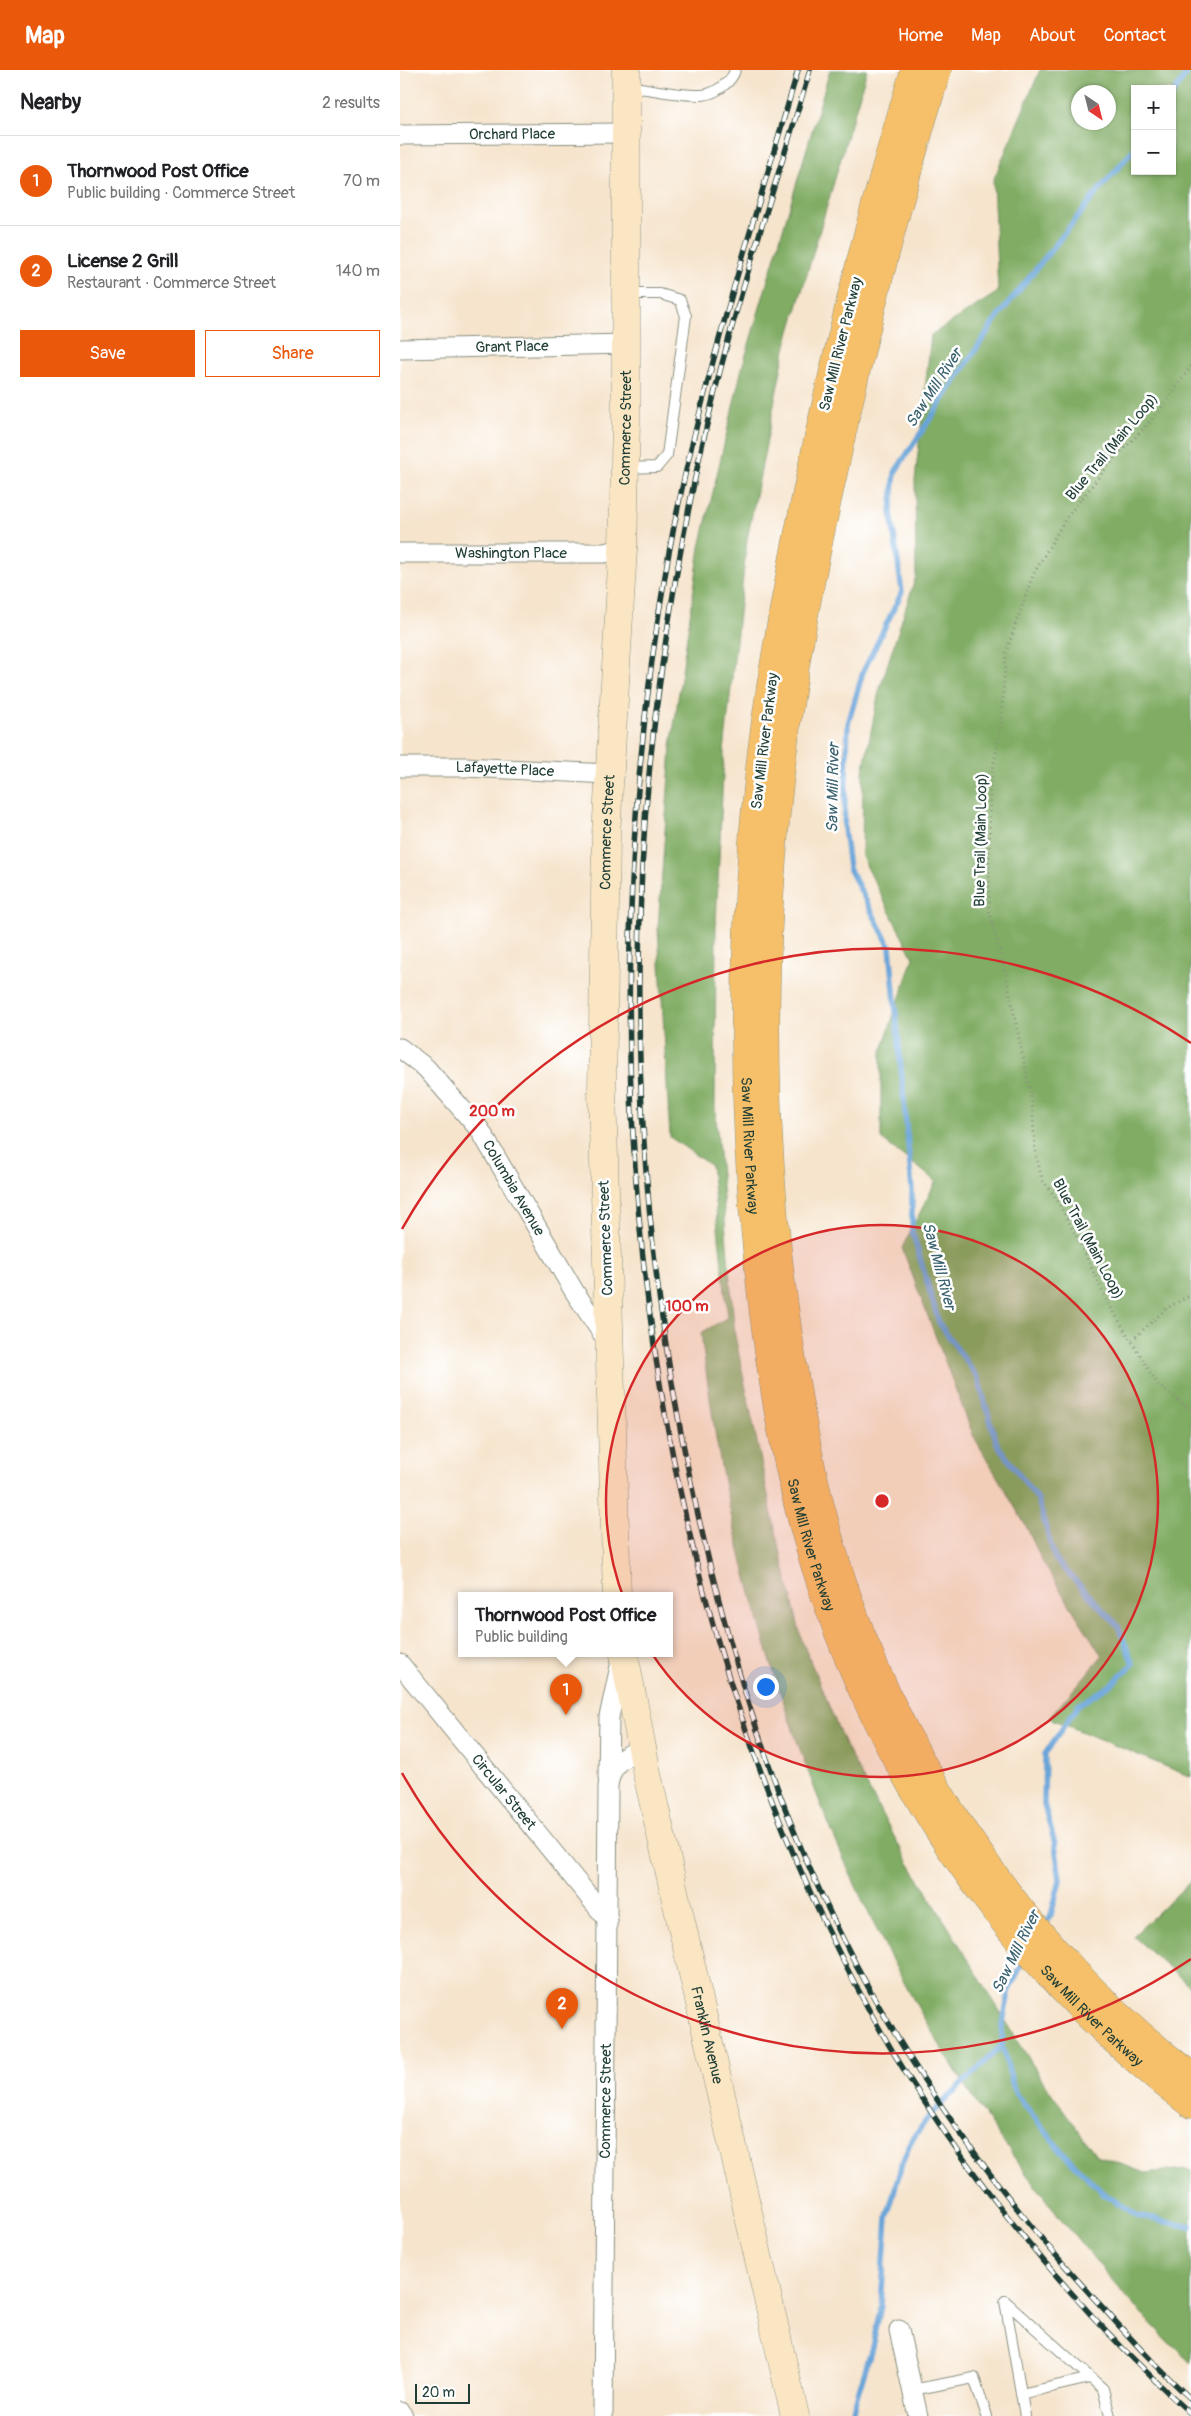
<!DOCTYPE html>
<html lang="en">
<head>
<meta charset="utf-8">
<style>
  body { margin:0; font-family:Pangolin,sans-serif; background:#f6f6f6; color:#202124 }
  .controls { position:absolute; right:15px; top:15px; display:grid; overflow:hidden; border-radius:0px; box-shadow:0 1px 4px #0004 }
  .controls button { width:45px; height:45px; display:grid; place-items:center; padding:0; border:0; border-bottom:1px solid #e0e0e0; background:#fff; color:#202124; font:25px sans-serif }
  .compass { position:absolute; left:671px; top:15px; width:45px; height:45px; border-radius:50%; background:#fff; box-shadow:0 1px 4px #0004; rotate:145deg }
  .scale { position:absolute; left:15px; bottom:12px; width:55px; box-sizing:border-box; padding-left:5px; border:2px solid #1f3d34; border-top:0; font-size:14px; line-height:18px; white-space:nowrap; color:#1f3d34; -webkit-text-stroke:4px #fff; paint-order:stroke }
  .you { position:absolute; left:365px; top:1616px; width:18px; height:18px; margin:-12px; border:4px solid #fff; border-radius:50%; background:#1a73e8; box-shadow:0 0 0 8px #1a73e833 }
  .badge { display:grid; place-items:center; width:32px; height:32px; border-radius:50%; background:#ea580c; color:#fff; font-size:16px; font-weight:700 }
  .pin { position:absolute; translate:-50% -41px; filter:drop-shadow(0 1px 2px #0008) }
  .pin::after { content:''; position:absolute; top:26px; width:18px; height:15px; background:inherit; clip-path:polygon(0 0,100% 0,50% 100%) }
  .popup { position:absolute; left:58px; top:1522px; width:215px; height:65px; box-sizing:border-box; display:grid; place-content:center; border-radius:0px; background:#fff; filter:drop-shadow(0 1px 4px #0005); font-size:16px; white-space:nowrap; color:#757577 }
  .popup b { font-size:19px; color:#202124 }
  .popup::after { content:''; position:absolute; left:50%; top:100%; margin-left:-10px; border:10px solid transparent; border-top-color:#fff }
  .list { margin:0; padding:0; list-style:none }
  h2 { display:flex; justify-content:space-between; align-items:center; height:65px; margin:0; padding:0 20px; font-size:21px }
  h2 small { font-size:16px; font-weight:400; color:#757577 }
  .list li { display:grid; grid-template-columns:32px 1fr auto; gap:15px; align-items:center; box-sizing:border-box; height:90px; padding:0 20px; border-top:1px solid #e0e0e0 }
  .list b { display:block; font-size:19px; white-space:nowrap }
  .list p { margin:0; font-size:16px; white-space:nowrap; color:#757577 }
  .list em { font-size:16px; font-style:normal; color:#757577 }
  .actions { display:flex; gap:10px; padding:15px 20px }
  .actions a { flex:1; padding:11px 0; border:1px solid #ea580c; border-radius:0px; text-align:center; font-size:18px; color:#ea580c }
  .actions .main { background:#ea580c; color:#fff }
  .map { position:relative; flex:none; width:791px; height:2346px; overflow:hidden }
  header { display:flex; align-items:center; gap:30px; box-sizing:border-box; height:70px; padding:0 25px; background:#ea580c; color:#fff }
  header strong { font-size:24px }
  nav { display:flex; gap:28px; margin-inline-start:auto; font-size:18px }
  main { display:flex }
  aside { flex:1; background:#fff }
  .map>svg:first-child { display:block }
</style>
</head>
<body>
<header>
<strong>Map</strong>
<nav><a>Home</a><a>Map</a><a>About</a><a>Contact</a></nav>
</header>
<main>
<aside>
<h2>Nearby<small>2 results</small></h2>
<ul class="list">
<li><span class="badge">1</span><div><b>Thornwood Post Office</b><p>Public building · Commerce Street</p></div><em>70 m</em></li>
<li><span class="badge">2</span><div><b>License 2 Grill</b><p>Restaurant · Commerce Street</p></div><em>140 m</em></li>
</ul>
<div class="actions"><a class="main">Save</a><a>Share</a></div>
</aside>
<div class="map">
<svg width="791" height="2346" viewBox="0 0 791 2346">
  <rect width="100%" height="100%" fill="#fff"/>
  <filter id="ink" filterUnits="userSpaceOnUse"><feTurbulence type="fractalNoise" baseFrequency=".02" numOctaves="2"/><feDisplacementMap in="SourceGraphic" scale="10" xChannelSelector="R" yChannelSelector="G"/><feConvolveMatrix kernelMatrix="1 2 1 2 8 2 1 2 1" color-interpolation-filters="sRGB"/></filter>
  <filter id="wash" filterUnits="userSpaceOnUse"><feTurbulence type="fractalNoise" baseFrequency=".0096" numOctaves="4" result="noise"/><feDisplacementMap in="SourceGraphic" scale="20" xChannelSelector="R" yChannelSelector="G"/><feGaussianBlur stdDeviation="1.12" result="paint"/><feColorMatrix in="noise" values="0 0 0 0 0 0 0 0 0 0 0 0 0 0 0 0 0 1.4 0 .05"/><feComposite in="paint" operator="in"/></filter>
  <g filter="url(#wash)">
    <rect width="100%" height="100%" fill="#f6e4cc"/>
    <g fill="#80ac63" stroke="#50744c" fill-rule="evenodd">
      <path d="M430,0H467L386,275L347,470L324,682L316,854L315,1037L335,1266L374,1454L402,1571L446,1677L503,1783L642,2010L696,2085L745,2103L786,2099L791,2101V2293C744,2250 703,2200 662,2150C498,1946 397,1718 336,1465C319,1399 310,1331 301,1263L328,1247L311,1096L270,1067L258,858L271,677L300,477L342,298Z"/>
      <path d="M640,0H791V1707L649,1648L702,1586L642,1491L627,1458L573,1365L502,1178L536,1111L481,1069V983L513,888L462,787L463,702L479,621L516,506L515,410L531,265L598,222L593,111ZM735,19H772V101H735ZM708,22V52H678V22Z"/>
      <polygon points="791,1811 791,1917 733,1866"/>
    </g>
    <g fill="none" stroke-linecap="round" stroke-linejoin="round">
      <g stroke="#69a4d9" stroke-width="5.5">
        <polyline points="772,25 789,0"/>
        <polyline points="644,1856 651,1845 660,1810 655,1774 644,1734 645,1684 678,1635 711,1615 733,1594 718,1556 655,1489 638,1430 597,1374 578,1308 539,1253 512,1161 512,1119 490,877 449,798 444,758 448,654 463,602 502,522 491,442 495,402 596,249 699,120 735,78"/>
        <polyline points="625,1888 610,1918 602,1957 602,1975 615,2023 662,2082 703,2123 738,2146 791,2157"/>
        <polyline points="451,2346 472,2277 481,2236 487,2147 503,2090 510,2073 529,2046 602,1975"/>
      </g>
    </g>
  </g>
  <g filter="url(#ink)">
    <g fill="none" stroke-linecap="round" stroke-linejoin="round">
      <g stroke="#8a9080" stroke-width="12">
        <g id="service">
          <path d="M227,16C251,19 278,26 302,25C315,24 332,12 335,0"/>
          <polyline points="226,398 257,397 267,385 286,246 280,230 260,224 227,224"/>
          <polyline points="512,2320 574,2308 587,2346"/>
          <polyline points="621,2324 690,2308"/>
          <polyline points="625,2346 605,2231 703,2319 710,2346"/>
        </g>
      </g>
      <g stroke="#8a9080" stroke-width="21">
        <g id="minor">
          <path id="s1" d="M0,65L224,63"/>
          <path id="s2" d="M0,279L226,274"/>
          <path id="s3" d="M0,483H204L223,479"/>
          <path id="s4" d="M0,697H65L209,704"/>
          <path id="s5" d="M0,978L26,998L80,1060L174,1221L210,1275"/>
          <path id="s6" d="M0,1594L208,1850"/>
          <polyline points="208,1708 209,1647 222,1587"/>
          <polyline points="499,2260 518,2346"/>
          <polyline points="0,2342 3,2346"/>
          <path id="s7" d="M203,2346L208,1716C211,1694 222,1687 242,1678"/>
        </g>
      </g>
      <g stroke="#8a9080" stroke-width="29">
        <g id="secondary">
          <path id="s8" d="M217,1526L202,1022L206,765L223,479L226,351V0"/>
          <path id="s9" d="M224,1584L247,1704L395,2346"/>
        </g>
      </g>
      <g stroke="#8a9080" stroke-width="29">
        <g id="trunk">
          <path id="s10" d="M515,0C478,119 447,240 420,361C396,472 373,584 360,697C341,865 341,1033 359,1201C368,1288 382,1376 405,1461C468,1688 603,1891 791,2034"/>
          <path d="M537,0C496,134 461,271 432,408C411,503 392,599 381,696C361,867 360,1042 381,1213C392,1296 404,1378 426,1458C484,1672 614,1872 791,2006"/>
        </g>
      </g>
      <g stroke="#8a9080" stroke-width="3" stroke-dasharray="1 4" stroke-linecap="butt">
        <polyline points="791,296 758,343 706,398 666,448 633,505 606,582 601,654 590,716 589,781 589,840 606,905 632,1031 635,1079 642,1109 657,1130 679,1171 707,1231 758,1315 791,1340"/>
        <polyline points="732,1270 767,1238 791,1225"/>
      </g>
      <use href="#service" stroke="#fff" stroke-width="10"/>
      <use href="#minor" stroke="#fff" stroke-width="19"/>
      <use href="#secondary" stroke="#fbe6c4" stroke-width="28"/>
      <use href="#trunk" stroke="#f6c06b" stroke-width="28"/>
      <g stroke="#1f3d34" stroke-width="5.5">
        <g id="rail">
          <path d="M398,0C351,162 298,322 268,488C183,968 233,1509 469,1940C548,2084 669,2234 791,2344"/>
          <path d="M410,0C378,108 341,215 314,325C292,414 275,505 262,596C216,910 240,1237 322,1542C352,1655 391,1767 444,1871C510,2003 603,2131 704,2239C732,2270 760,2301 791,2329"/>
        </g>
      </g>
      <use href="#rail" stroke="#fff" stroke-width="4" stroke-dasharray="11" stroke-linecap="butt"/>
    </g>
  </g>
  <circle cx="482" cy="1431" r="276" fill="#d62828" fill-opacity=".12"/>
  <g fill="none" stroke="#d62828" stroke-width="2.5">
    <circle cx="482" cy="1431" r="276"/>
    <path d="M791 1889A552 552 0 0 1 2 1703M2 1159A552 552 0 0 1 791 973"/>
  </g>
  <g text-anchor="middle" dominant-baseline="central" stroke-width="5" stroke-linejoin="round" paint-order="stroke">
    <g font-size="15" fill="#1f3d34" stroke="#fff">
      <text stroke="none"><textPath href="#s1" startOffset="112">Orchard Place</textPath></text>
      <text transform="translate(441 274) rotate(-76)">Saw Mill River Parkway</text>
      <text stroke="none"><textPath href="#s2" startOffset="112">Grant Place</textPath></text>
      <text stroke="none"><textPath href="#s8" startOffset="1169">Commerce Street</textPath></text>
      <text transform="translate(712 377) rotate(-50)">Blue Trail (Main Loop)</text>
      <text stroke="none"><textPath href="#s3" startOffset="111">Washington Place</textPath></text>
      <text transform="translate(365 671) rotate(-83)">Saw Mill River Parkway</text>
      <text stroke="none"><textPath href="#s4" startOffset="105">Lafayette Place</textPath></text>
      <text stroke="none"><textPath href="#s8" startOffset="764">Commerce Street</textPath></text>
      <text transform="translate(581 770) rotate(-89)">Blue Trail (Main Loop)</text>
      <text stroke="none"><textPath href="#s10" startOffset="1094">Saw Mill River Parkway</textPath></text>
      <text stroke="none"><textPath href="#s5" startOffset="182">Columbia Avenue</textPath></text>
      <text transform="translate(206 1168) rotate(-92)">Commerce Street</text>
      <text transform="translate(688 1169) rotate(62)">Blue Trail (Main Loop)</text>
      <text stroke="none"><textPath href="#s10" startOffset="1499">Saw Mill River Parkway</textPath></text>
      <text stroke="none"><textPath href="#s6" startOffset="165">Circular Street</textPath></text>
      <text stroke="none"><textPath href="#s10" startOffset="2054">Saw Mill River Parkway</textPath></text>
      <text stroke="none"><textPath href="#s9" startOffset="390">Franklin Avenue</textPath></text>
      <text stroke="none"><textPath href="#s7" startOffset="315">Commerce Street</textPath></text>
    </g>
    <g font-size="16" font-style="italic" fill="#39616e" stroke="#fff">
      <text transform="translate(534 318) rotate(-57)">Saw Mill River</text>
      <text transform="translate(433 718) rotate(-89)">Saw Mill River</text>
      <text transform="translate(539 1196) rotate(75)">Saw Mill River</text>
      <text transform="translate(616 1882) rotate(-64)">Saw Mill River</text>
    </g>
  </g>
  <circle cx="482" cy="1431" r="8" fill="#d62828" stroke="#fff" stroke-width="2.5"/>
  <g font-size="15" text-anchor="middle" font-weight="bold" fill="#d62828" stroke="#fff" stroke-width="5" stroke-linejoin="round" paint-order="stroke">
    <text x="92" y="1046">200 m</text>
    <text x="287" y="1241">100 m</text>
  </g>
</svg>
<div class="controls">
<button>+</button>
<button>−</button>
</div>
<svg class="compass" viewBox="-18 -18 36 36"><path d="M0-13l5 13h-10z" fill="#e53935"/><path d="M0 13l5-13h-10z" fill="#757577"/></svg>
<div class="scale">20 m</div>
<div class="you"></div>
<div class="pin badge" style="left:166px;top:1645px">1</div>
<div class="popup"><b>Thornwood Post Office</b>Public building</div>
<div class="pin badge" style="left:162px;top:1959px">2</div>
</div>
</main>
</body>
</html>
